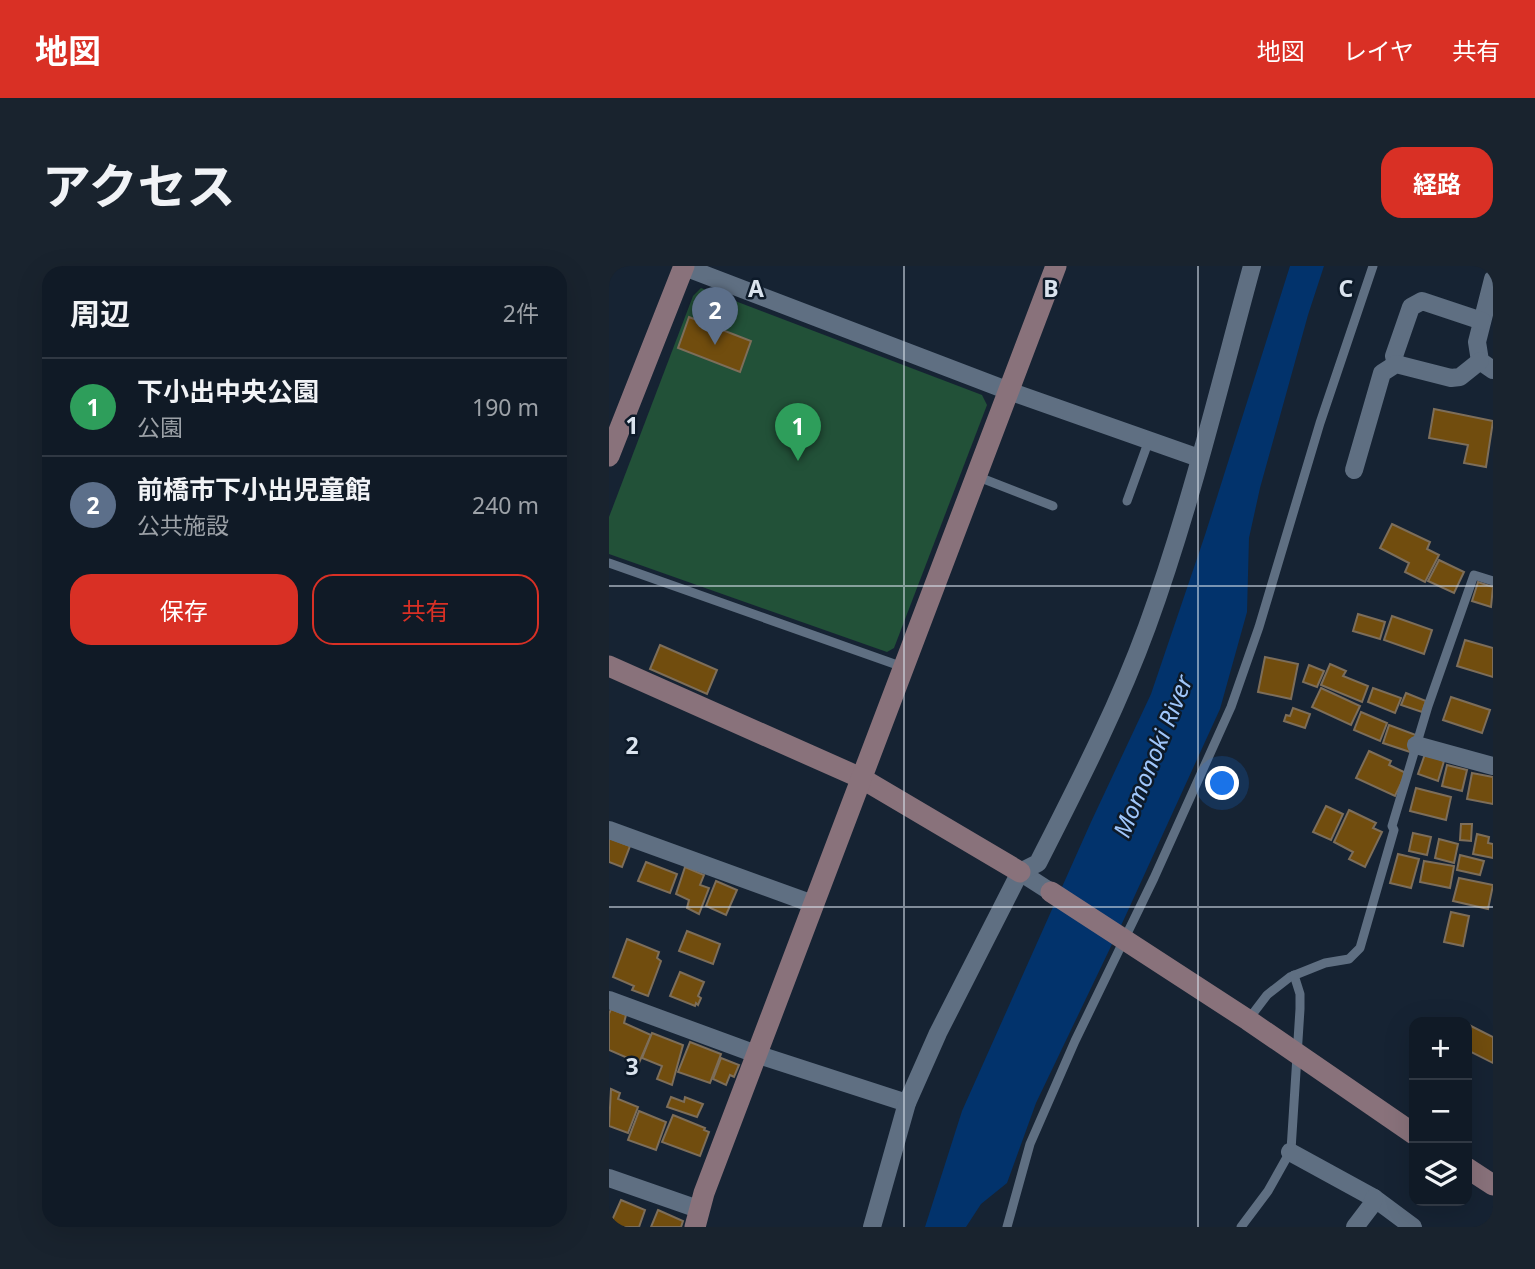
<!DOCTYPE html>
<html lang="ja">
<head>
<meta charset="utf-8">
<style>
  body { margin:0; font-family:"Noto Sans","Noto Sans JP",sans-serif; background:#19232e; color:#f1f3f6 }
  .controls { position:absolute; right:21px; bottom:21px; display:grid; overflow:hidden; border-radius:14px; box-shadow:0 7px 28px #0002 }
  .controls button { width:63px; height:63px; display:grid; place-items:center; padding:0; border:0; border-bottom:2px solid #303843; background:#101a26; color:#f1f3f6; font:35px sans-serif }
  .you { position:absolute; left:614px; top:518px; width:24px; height:24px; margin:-18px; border:5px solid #fff; border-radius:50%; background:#1a73e8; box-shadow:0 0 0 10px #1a73e833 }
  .badge { display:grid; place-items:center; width:46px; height:46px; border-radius:50%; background:#d93025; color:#fff; font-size:23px; font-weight:700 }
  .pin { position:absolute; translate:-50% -58px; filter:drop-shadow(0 2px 4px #0008) }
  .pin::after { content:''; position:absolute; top:37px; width:24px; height:21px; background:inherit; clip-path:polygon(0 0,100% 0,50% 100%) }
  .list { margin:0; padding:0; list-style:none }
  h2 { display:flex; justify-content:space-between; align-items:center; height:91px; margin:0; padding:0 28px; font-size:30px }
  h2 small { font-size:23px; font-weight:400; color:#9ca1a7 }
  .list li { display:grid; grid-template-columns:46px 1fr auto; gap:21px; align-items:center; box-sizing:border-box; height:98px; padding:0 28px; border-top:2px solid #303843 }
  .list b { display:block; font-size:26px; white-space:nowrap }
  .list p { margin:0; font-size:23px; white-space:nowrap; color:#9ca1a7 }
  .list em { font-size:23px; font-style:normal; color:#9ca1a7 }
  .actions { display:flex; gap:14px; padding:21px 28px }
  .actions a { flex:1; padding:16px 0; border:2px solid #d93025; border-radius:21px; text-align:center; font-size:24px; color:#d93025 }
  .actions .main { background:#d93025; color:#fff }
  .icon { flex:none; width:38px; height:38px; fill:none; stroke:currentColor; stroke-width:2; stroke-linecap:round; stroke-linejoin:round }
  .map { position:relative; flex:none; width:884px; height:961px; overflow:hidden; border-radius:21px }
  header { display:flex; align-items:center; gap:42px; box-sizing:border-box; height:98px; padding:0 35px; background:#d93025; color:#fff }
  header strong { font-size:33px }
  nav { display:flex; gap:38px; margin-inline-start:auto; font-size:24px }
  .intro { display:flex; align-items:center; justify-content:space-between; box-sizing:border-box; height:168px; padding:0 42px }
  h1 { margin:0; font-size:49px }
  .button { padding:18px 32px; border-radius:21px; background:#d93025; color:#fff; font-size:24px; font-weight:700 }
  main { display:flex; gap:42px; padding:0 42px }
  aside { flex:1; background:#101a26; border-radius:21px; box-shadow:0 7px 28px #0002 }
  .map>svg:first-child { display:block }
</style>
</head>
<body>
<header>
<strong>地図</strong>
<nav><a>地図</a><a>レイヤ</a><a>共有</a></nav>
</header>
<div class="intro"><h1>アクセス</h1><a class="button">経路</a></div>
<main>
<aside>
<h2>周辺<small>2件</small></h2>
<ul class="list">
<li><span class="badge" style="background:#2e9e5b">1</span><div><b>下小出中央公園</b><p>公園</p></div><em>190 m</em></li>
<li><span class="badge" style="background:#5c6f8a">2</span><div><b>前橋市下小出児童館</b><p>公共施設</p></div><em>240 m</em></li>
</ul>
<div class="actions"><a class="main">保存</a><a>共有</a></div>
</aside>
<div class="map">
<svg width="884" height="961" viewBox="0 0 884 961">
  <rect width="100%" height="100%" fill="#162333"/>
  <polygon fill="#225138" points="92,22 373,129 378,139 285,382 278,386 0,288 0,251 84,30"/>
  <polygon fill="#02336c" points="681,0 715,0 699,49 651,222 640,272 638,346 611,443 516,651 427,837 398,917 372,938 357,961 316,961 353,845 482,556 542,428 596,269"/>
  <g fill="#714d0e" stroke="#7d6e5a" stroke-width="2">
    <polygon points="80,51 142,75 131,106 69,82"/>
    <polygon points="825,143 884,155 877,201 855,197 859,179 820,172"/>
    <polygon points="783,258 821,276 818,283 830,289 816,316 796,306 800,297 771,282"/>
    <polygon points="830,294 855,306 845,327 819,315"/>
    <polygon points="869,316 884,321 882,341 863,335"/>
    <polygon points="749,348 776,356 771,373 744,365"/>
    <polygon points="783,350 823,364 815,388 775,374"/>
    <polygon points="856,374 884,382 884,411 848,400"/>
    <polygon points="51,379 108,404 98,428 41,403"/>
    <polygon points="656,391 689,398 682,433 649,426"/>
    <polygon points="721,398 737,405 734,410 759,420 753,436 712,419"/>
    <polygon points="700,399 715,405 708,421 694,416"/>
    <polygon points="712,422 751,440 742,459 703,441"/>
    <polygon points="764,422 792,432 786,447 759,436"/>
    <polygon points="797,427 817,435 813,446 792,439"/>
    <polygon points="842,431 881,444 873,467 834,454"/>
    <polygon points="684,442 701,448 696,462 675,455 677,449 681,450"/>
    <polygon points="752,446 778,457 771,475 745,464"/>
    <polygon points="780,459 807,469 801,486 774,477"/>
    <polygon points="760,485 782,495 780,499 797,507 786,530 747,512"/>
    <polygon points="816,488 835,495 829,515 809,508"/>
    <polygon points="838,499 858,504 853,525 833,520"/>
    <polygon points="863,507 884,511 884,538 858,533"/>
    <polygon points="807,522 842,531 837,554 801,545"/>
    <polygon points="717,540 734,548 722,574 704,566"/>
    <polygon points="740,544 767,557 764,562 773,566 756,601 740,593 744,586 725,576"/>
    <polygon points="852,558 863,558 862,575 851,574"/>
    <polygon points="804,567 822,571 818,589 800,585"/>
    <polygon points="868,568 880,571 879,577 884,578 884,592 864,588"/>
    <polygon points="0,572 21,580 13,601 0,596"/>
    <polygon points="830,573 849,578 845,597 826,592"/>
    <polygon points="789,588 810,593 802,622 781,617"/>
    <polygon points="851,589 875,595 871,609 848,604"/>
    <polygon points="815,595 845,600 841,622 811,616"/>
    <polygon points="37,596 68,608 61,627 29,615"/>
    <polygon points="76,601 95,609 91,619 100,622 90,648 78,642 80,634 67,628"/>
    <polygon points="850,612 884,619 879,643 844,635"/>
    <polygon points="107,615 128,624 117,649 97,640"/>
    <polygon points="842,646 860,650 854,680 835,676"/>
    <polygon points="78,665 111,678 104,698 70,685"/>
    <polygon points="18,673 50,686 48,692 52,695 39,730 23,724 25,720 4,711"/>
    <polygon points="71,706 95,716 89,730 92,732 89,739 87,737 86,740 61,730"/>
    <polygon points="2,743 17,749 15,757 42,769 30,797 0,784 0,748"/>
    <polygon points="858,758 884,771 884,797 858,784"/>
    <polygon points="43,767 74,779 63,819 48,813 53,800 33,792"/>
    <polygon points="81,776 112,788 101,817 69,806"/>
    <polygon points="112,792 130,799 125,811 121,809 117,819 104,813"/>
    <polygon points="2,823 11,827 9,833 29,841 19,867 0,860"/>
    <polygon points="62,831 75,836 76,831 94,838 88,851 58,841"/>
    <polygon points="30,845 57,856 47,884 19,874"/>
    <polygon points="64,849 96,862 95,864 100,866 91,890 53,876"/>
    <polygon points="12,934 36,944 30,961 0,961"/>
    <polygon points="49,944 74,955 72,961 42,961"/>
  </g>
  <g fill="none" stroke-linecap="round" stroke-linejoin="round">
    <g stroke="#5f6f82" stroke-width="9">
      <polyline points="367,210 444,240"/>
      <polyline points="518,235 540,174"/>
      <polyline points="0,297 294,401"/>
      <polyline points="639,754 658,729 681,711 716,697 740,693 751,682 785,564 783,560 819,440 865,309 884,315"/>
      <polyline points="398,961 421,878 466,775 545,612 622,441 650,361 711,157 764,0"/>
      <polyline points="632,961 659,925 682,884 691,743 691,728 685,709"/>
    </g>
    <g stroke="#5f6f82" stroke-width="18">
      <polyline points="73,0 400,125 590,192"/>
      <polyline points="884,13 868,76 871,95 884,104"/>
      <polyline points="787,98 785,90 802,41 813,35 873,55"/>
      <polyline points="745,204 773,107 787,98 842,112 851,111 871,95"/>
      <polyline points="807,479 884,500"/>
      <polyline points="0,564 204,638"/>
      <polyline points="411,606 442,626"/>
      <polyline points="0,734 147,788 298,837"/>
      <polyline points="681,886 765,932 804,961"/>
      <polyline points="0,912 89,943"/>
      <path d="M263,961L298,837L329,767L411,606L429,597C468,520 508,443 538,361C581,243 610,121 643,0"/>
      <polyline points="746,961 762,940 765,932"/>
    </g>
    <g stroke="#89727b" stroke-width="21">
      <polyline points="0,190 75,0"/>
      <polyline points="0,400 252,512 411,606"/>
      <polyline points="442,626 639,754 805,868"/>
      <polyline points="858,902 884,919"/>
      <polyline points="86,961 95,927 447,0"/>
    </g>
  </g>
  <path fill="none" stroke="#dae3ee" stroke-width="2" stroke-opacity="0.55" d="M295,0V961M589,0V961M0,320H884M0,641H884"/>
  <g text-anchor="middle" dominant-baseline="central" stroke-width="5" stroke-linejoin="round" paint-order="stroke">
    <g font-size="24" font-style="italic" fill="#a0c6fa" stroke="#0d1a29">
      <text transform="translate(543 490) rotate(-68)">Momonoki River</text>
    </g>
  </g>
  <g font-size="23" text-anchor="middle" font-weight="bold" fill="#dae3ee" stroke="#0d1a29" stroke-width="5" stroke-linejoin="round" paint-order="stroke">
    <text x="147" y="31">A</text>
    <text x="442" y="31">B</text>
    <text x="737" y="31">C</text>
    <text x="23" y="168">1</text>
    <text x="23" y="488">2</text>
    <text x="23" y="809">3</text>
  </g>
</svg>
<div class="controls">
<button>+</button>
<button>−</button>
<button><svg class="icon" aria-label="layers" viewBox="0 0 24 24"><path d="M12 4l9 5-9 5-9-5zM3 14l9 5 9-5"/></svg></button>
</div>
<div class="you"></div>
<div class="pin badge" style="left:189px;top:195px;background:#2e9e5b">1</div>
<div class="pin badge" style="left:106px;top:79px;background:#5c6f8a">2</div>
</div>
</main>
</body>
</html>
